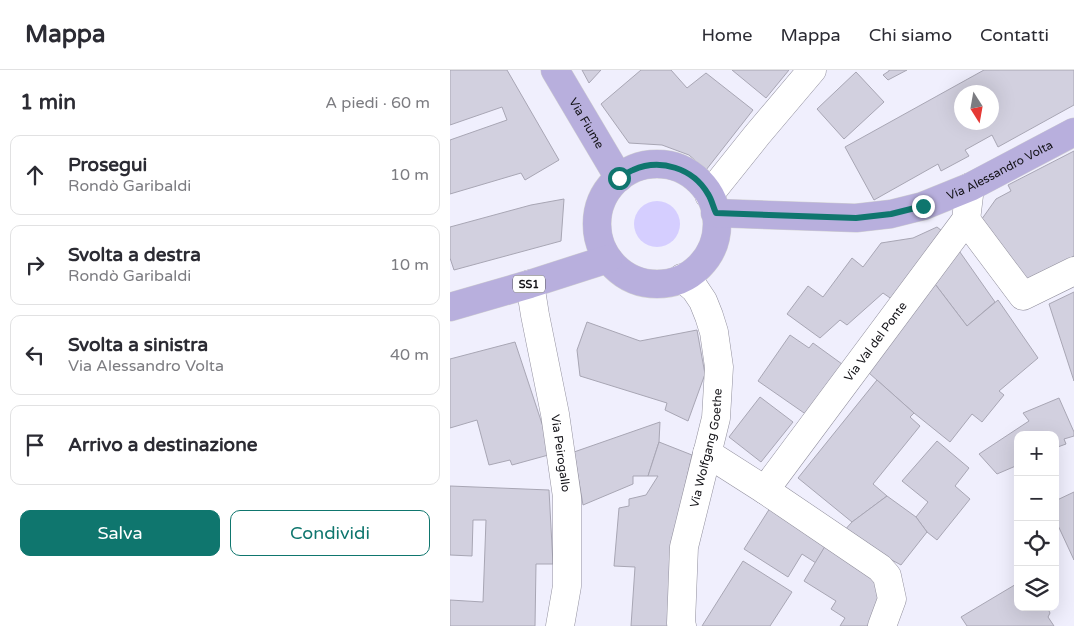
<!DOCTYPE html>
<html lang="it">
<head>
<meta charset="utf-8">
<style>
  body { margin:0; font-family:"Varela Round",sans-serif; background:#f2f2f3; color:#2b2b33 }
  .controls { position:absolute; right:15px; bottom:15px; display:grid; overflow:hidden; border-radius:10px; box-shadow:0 5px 20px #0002 }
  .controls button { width:45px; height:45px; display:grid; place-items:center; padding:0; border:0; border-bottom:1px solid #e1e1e2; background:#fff; color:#2b2b33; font:25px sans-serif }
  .compass { position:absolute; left:504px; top:15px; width:45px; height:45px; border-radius:50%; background:#fff; box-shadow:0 5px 20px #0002; rotate:169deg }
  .stop { position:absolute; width:15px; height:15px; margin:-11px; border:4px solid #0f766e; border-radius:50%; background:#fff }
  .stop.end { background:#0f766e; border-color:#fff; box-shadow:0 1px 5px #0008 }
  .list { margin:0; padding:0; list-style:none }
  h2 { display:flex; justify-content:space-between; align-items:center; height:65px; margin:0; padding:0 20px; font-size:21px }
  h2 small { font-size:16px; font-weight:400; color:#7c7c81 }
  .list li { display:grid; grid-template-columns:32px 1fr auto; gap:15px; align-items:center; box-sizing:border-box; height:80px; margin:0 10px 10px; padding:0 10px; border:1px solid #e1e1e2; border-radius:10px }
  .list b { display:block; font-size:19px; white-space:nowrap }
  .list p { margin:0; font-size:16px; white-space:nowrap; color:#7c7c81 }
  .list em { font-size:16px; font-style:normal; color:#7c7c81 }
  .actions { display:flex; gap:10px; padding:15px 20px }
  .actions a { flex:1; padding:11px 0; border:1px solid #0f766e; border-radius:10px; text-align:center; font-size:18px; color:#0f766e }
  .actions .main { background:#0f766e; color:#fff }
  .icon { flex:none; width:28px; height:28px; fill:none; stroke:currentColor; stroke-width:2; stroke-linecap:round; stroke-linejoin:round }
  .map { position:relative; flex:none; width:624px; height:556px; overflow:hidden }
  header { display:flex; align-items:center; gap:30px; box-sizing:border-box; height:70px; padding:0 25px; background:#fff; border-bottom:1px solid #e1e1e2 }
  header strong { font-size:24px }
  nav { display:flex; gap:28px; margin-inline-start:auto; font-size:18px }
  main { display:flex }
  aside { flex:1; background:#fff }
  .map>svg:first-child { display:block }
</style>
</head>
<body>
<header>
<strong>Mappa</strong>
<nav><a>Home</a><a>Mappa</a><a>Chi siamo</a><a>Contatti</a></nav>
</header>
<main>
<aside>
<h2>1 min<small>A piedi · 60 m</small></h2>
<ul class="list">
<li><svg class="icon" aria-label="ahead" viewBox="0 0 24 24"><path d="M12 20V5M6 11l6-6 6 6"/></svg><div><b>Prosegui</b><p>Rondò Garibaldi</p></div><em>10 m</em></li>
<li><svg class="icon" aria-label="right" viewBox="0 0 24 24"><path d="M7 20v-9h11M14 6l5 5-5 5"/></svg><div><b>Svolta a destra</b><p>Rondò Garibaldi</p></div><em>10 m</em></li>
<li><svg class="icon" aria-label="left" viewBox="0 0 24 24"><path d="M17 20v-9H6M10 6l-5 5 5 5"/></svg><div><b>Svolta a sinistra</b><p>Via Alessandro Volta</p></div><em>40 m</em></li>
<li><svg class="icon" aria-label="arrive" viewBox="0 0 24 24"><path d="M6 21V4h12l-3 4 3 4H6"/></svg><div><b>Arrivo a destinazione</b></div></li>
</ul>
<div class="actions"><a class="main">Salva</a><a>Condividi</a></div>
</aside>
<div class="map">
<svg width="624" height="556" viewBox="0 0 624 556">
  <rect width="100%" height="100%" fill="#f0effd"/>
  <circle fill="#d5ceff" cx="207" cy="154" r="23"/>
  <g fill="#d2d0df" stroke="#a8a6b4" fill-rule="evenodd">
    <polygon points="0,0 57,0 109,90 75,110 71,103 0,124 0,70 57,50 52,37 0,55"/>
    <polygon points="132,0 151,0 139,13"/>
    <polygon points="191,0 221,0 237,18 256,3 303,40 256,100 239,85 212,75 179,73 151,34"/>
    <polygon points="282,0 339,0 316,28"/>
    <polygon points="439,0 457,0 438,10 433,5 439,1"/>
    <path d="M534,0H624V35L548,77L542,65L515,80L519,86L491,101L488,94L424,130L395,77ZM512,22H542V52H512Z"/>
    <polygon points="406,2 434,32 394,69 367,39"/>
    <polygon points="624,81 624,186 573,213 529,153 546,129 561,121 558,115"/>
    <polygon points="114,129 111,171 4,200 0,188 0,157 81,135"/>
    <polygon points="487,157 492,161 443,230 433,223 397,255 390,250 370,268 337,244 358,216 373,227 402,188 413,197 431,173 463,168"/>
    <polygon points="505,175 545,232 517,256 482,210"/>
    <polygon points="482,210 517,256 548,230 588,288 549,321 554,325 532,352 522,344 500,372 464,343 419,303"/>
    <polygon points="624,222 624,311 599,234"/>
    <polygon points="137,252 190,271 247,260 255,304 238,351 215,340 217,333 130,306 127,280"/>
    <polygon points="340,265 359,278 363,273 392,294 357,345 308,311"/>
    <polygon points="65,272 102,384 62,395 60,390 39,395 27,350 0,358 0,289"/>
    <polygon points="427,310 464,343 460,347 470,356 423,414 437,426 402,452 348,408"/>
    <polygon points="310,327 343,352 311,392 279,367"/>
    <polygon points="609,328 624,362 624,366 614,369 616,374 605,378 605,365 568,365 568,395 547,404 529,384 579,351 573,343"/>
    <polygon points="210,352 209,372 198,406 183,406 183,414 133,435 124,382"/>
    <polygon points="487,371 519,398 505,416 520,429 487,470 477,462 466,447 478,432 452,411"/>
    <polygon points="209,372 242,385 223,469 222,556 181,556 185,497 164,496 169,438 179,436 179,429 196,425 208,406 198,406"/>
    <polygon points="0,416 99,420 103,494 86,494 85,556 0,556 0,530 33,532 36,450 23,450 22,486 0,485"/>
    <polygon points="624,422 624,490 605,449 605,431"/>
    <polygon points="437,426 466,447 477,462 451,495 392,463 402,452"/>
    <polygon points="320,438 377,473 366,493 352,484 338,507 294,479"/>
    <polygon points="377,473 431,514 424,556 390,556 395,548 381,539 386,531 354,511"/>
    <polygon points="293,491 342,522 320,556 252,556"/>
    <polygon points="568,513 568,537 597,537 600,543 598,547 604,556 517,556 511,547"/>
  </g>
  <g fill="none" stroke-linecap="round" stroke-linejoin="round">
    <g stroke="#918f9d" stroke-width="29">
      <g id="minor">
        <polyline points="259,125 307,65 362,0"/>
        <polyline points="516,150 573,226 624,201"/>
        <path id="s1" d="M80,214L85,245L105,344L117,427V516L110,556"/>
        <polyline points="257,383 315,420 430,498 437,506 442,529 432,556"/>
        <path id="s2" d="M315,420L516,150L520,117"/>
        <path id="s3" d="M232,556L231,553L234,477L266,348L269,297L264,262L259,246L253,231L245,219L232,208"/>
      </g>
    </g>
    <g stroke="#d0d0d1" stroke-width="29">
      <g id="major">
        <path id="s4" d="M105,0L169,108"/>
        <circle cx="207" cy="154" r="60"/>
        <path id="s5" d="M265,143L406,148L441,144L473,136L520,117L624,62"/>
        <polyline points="0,237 80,214 158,189"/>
      </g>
    </g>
    <use href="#minor" stroke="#fff" stroke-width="28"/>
    <use href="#major" stroke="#b8afdd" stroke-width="28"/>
  </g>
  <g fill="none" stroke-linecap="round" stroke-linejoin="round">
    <path stroke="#0f766e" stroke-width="6" d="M169,108C174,105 178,102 183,100C210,88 243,98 258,124C262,130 263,137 266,143L406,148L441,144L473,136"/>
  </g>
  <g text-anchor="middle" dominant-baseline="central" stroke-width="5" stroke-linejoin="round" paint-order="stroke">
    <rect fill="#fefefe" stroke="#5a595c" stroke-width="1" x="63" y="205.5" width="32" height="17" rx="4"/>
    <g font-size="11" font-weight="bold" fill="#131217">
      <text x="79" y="214">SS1</text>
    </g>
    <g font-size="12" fill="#131217" stroke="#fefefe">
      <text stroke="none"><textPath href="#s4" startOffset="62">Via Fiume</textPath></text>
      <text stroke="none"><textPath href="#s5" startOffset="294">Via Alessandro Volta</textPath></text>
      <text stroke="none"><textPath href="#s2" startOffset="185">Via Val del Ponte</textPath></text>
      <text stroke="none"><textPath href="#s3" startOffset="181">Via Wolfgang Goethe</textPath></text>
      <text stroke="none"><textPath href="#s1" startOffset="172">Via Peirogallo</textPath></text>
    </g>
  </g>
</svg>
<div class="controls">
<button>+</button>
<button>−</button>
<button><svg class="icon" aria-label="locate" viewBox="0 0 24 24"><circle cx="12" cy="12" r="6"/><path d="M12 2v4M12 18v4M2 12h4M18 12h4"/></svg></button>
<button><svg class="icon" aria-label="layers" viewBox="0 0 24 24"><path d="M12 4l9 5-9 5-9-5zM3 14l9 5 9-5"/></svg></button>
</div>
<svg class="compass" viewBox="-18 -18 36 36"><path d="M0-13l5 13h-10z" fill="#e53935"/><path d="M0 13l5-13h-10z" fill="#7c7c81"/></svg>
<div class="stop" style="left:169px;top:108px"></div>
<div class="stop end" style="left:473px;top:136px"></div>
</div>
</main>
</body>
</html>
